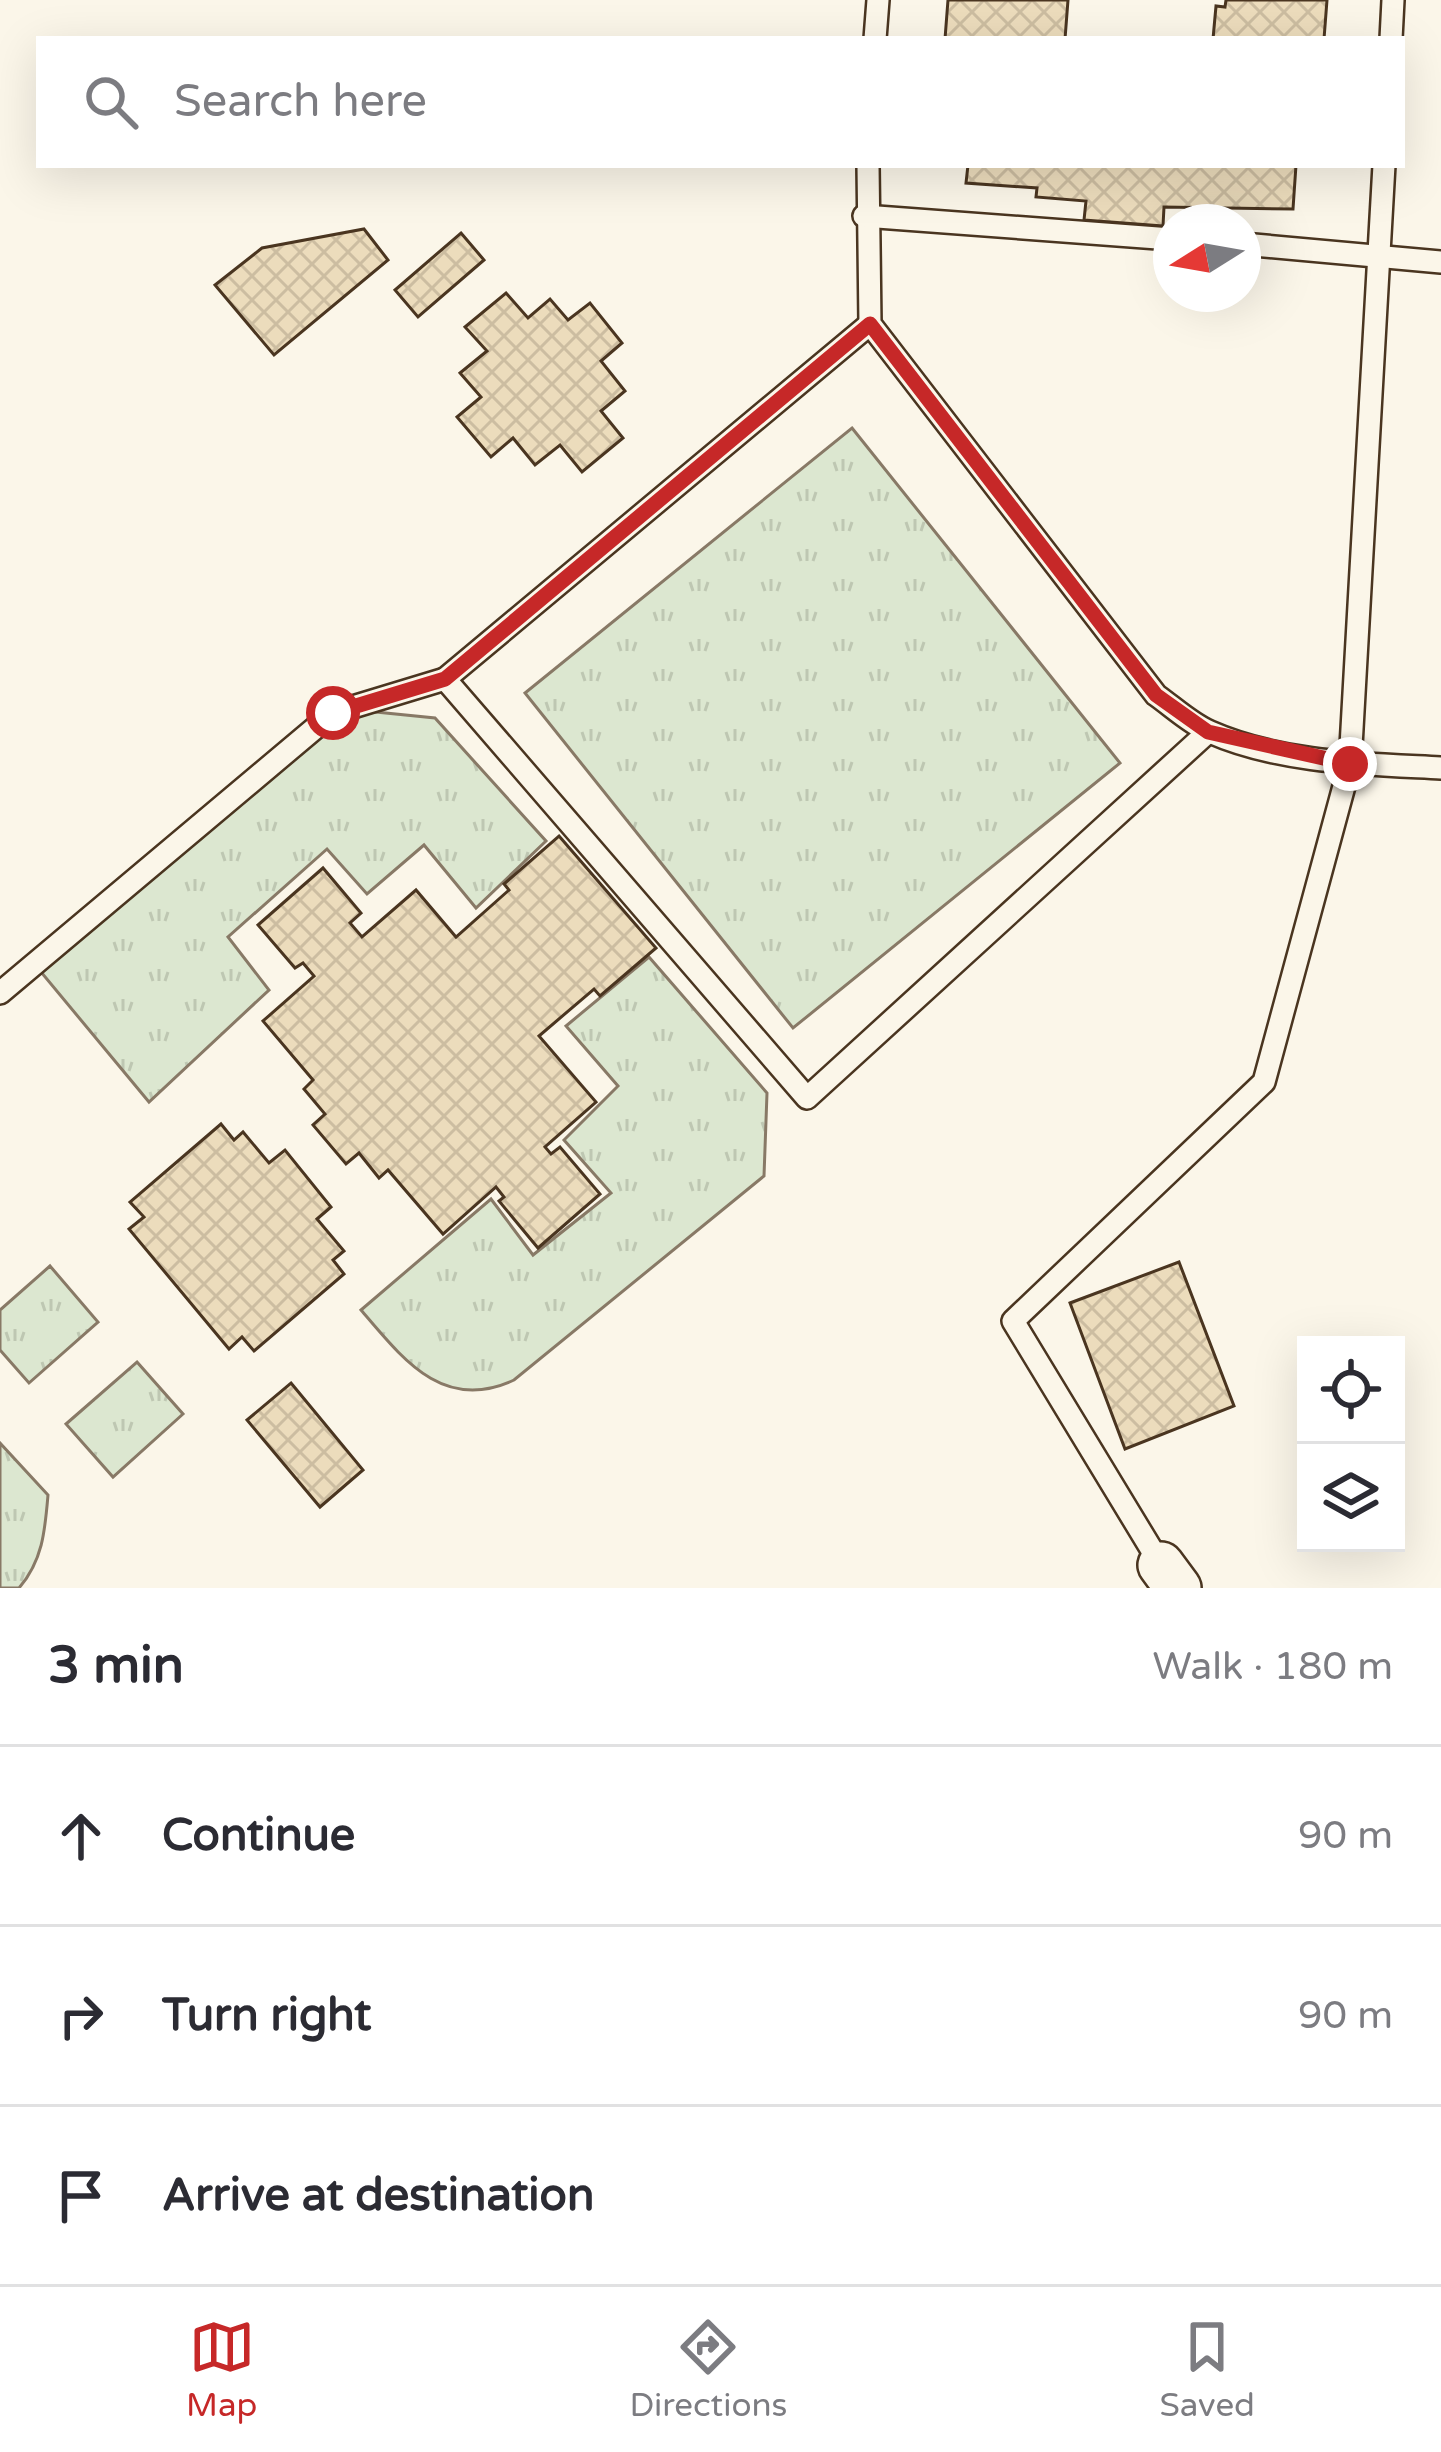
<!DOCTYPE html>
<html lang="en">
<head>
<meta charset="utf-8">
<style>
  body { margin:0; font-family:"Varela Round",sans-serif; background:#f2f2f3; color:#2b2b33 }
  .controls { position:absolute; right:36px; bottom:36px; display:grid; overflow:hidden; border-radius:0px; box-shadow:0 12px 48px #0002 }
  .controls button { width:108px; height:108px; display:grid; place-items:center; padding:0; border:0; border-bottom:3px solid #e1e1e2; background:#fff; color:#2b2b33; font:60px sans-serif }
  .compass { position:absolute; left:1153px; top:204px; width:108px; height:108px; border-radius:50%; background:#fff; box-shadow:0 12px 48px #0002; rotate:259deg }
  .stop { position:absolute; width:36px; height:36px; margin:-27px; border:9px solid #c62828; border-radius:50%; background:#fff }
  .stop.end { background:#c62828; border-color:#fff; box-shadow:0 3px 12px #0008 }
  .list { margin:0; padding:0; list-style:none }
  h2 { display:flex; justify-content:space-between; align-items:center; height:156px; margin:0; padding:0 48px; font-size:51px }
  h2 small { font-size:39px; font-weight:400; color:#7c7c81 }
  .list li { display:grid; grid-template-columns:78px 1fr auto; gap:36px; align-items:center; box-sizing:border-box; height:180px; padding:0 48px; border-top:3px solid #e1e1e2 }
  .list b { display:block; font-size:45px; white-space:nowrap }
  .list em { font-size:39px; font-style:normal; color:#7c7c81 }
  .icon { flex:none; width:66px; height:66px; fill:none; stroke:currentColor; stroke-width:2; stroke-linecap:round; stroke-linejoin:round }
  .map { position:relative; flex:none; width:1441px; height:1588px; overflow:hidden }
  .search { position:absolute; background:#fff; box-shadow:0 12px 48px #0002; left:36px; right:36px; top:36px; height:132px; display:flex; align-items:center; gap:30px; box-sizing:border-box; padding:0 42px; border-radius:0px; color:#7c7c81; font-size:45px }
  .sheet { height:696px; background:#fff }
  nav { display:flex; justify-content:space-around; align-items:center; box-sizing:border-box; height:168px; border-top:3px solid #e1e1e2; background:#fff; font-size:33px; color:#7c7c81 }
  nav a { display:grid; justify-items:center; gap:6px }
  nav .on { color:#c62828 }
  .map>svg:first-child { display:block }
</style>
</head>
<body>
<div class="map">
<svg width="1441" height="1588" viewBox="0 0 1441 1588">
  <defs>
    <pattern id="grass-tufts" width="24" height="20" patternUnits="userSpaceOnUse" patternTransform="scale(3)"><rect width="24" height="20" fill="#dce7d0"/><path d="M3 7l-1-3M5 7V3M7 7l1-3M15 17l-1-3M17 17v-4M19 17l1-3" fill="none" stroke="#bec7b2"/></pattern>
    <pattern id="building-cross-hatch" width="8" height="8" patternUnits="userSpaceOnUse" patternTransform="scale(3)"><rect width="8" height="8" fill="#ecdcbc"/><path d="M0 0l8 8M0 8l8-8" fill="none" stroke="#ccbda1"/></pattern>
  </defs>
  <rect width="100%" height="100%" fill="#fbf6e9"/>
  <g fill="url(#grass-tufts)" stroke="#887966" stroke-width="3">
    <polygon points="852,428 1120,763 793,1028 525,693"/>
    <polygon points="346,709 435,718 546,841 476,908 424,845 367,894 327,849 228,937 269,990 149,1102 41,972"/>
    <path d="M649,957L767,1093L764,1176L514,1380C443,1413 403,1359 361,1310L491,1199L533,1255L611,1193L564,1140L618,1086L566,1026Z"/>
    <polygon points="50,1266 98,1322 29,1383 0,1350 0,1310"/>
    <polygon points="137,1362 183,1414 113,1477 66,1424"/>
    <path d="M0,1443L48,1495C45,1530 43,1560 19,1588H0Z"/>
  </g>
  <g fill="url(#building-cross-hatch)" stroke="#4a3520" stroke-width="3">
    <polygon points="948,0 1068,0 1065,39 945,39"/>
    <polygon points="1226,0 1327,0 1324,39 1213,39 1216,6 1225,7"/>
    <polygon points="968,165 1296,165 1293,209 1164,207 1163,226 1084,220 1086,201 1036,197 1037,188 966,183"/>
    <polygon points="364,229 388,260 274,355 215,285 262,248"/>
    <polygon points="461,233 484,260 418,317 395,290"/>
    <polygon points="506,293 528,318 550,299 568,320 590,303 622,343 601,361 625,391 601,411 623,438 582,472 560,445 535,465 513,438 491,457 457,417 481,397 460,373 487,351 465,327"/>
    <polygon points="559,836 656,948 600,996 594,989 539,1036 596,1102 545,1147 551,1154 560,1147 600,1194 538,1248 499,1201 504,1197 496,1187 443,1234 388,1170 379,1178 359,1153 346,1164 313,1125 325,1114 304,1089 313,1080 263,1021 314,976 303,963 295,968 258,925 323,868 361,913 350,923 362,937 416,890 456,937 509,890 504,884"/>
    <polygon points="221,1124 234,1140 243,1132 269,1163 285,1150 331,1207 317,1219 344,1251 333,1260 344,1274 254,1351 242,1337 229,1349 129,1229 144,1217 130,1202"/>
    <polygon points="1179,1262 1234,1406 1125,1449 1070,1303"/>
    <polygon points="291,1383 363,1470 320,1507 247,1420"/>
  </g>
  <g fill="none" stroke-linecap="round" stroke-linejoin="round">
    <g stroke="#4a3520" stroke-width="26">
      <g id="lane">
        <polyline points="875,39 878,0"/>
        <polyline points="1391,39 1393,0"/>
        <path d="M868,165L870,324L1156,695C1173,707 1191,724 1210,732C1280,763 1366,764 1441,768"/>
        <polyline points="864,216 1171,239"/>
        <polyline points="1243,244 1441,262"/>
        <polyline points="445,679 870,324"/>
        <polyline points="0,993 333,713 445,679 807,1098 1208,732"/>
        <polyline points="1161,1565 1013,1321 1264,1082 1350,764 1384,165"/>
      </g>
    </g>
    <g stroke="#4a3520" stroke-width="50">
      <polyline id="street" points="1161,1565 1178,1588"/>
    </g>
    <use href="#lane" stroke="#fbf6e9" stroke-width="21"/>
    <use href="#street" stroke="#fbf6e9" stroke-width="45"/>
  </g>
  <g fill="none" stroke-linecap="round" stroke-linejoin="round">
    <polyline stroke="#c62828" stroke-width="15" points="333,713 445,679 870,324 1156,695 1208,732 1350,764"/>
  </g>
</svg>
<div class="controls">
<button><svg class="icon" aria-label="locate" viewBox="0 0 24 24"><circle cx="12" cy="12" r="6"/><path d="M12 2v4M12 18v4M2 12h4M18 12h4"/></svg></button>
<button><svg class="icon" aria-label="layers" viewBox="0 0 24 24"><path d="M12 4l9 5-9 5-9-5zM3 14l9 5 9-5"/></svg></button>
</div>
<svg class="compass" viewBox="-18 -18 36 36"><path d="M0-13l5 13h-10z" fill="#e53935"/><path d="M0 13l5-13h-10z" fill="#7c7c81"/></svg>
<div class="stop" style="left:333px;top:713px"></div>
<div class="stop end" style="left:1350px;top:764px"></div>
<div class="search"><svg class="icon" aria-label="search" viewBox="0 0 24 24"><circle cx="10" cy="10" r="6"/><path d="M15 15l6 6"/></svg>Search here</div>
</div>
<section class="sheet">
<h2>3 min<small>Walk · 180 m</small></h2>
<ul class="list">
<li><svg class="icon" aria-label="ahead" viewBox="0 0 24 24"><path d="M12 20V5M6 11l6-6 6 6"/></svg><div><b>Continue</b></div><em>90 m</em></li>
<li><svg class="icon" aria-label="right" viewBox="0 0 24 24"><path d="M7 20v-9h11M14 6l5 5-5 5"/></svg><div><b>Turn right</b></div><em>90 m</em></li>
<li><svg class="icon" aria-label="arrive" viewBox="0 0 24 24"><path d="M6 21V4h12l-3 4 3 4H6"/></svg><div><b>Arrive at destination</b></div></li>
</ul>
</section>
<nav>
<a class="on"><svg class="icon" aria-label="map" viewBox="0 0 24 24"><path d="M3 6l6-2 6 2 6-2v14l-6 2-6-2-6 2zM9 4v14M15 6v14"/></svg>Map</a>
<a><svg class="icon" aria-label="directions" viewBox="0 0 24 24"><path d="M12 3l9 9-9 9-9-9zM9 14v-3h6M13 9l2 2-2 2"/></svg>Directions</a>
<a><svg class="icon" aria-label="saved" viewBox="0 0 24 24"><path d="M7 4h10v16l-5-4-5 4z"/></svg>Saved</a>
</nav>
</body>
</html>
